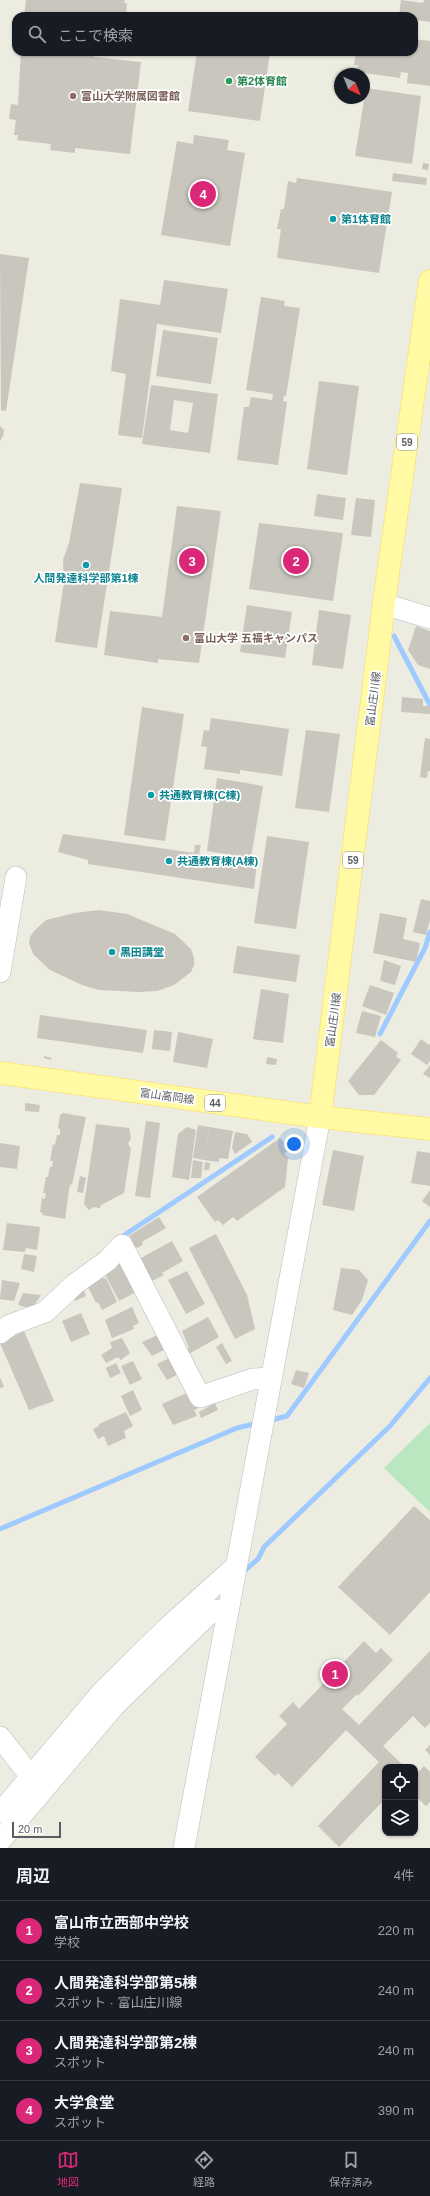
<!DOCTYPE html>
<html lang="ja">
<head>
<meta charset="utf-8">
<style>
  body { margin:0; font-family:Helvetica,"Noto Sans JP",sans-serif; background:#20242c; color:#f1f3f6 }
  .controls { position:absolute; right:12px; bottom:12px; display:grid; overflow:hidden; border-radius:8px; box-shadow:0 1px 3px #0004 }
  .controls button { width:36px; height:36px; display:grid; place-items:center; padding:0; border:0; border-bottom:1px solid #363941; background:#171b24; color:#f1f3f6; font:20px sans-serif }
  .compass { position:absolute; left:334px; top:68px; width:36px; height:36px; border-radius:50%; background:#171b24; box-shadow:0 1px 3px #0004; rotate:137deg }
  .scale { position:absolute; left:12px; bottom:10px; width:49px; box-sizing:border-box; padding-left:4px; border:2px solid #595c62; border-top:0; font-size:11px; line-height:14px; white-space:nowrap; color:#595c62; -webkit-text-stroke:3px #fff; paint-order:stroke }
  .you { position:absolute; left:294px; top:1144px; width:14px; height:14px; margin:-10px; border:3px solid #fff; border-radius:50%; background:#1a73e8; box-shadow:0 0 0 6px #1a73e833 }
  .badge { display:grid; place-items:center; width:26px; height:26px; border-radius:50%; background:#db2777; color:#fff; font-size:13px; font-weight:700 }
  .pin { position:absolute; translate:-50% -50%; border:2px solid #fff; box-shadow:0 1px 4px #0006 }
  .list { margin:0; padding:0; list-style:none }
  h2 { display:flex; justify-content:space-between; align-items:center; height:52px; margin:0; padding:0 16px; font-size:17px }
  h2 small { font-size:13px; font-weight:400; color:#9ea1a6 }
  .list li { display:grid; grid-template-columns:26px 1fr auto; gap:12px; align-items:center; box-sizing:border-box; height:60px; padding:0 16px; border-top:1px solid #363941 }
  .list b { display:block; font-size:15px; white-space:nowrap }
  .list p { margin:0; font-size:13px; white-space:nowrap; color:#9ea1a6 }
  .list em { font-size:13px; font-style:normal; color:#9ea1a6 }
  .icon { flex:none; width:22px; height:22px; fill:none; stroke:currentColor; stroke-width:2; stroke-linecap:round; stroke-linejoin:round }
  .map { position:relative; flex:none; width:430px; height:1848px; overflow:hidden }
  .search { position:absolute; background:#171b24; box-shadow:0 1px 3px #0004; left:12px; right:12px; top:12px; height:44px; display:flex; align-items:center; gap:10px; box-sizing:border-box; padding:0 14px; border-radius:12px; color:#9ea1a6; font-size:15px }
  .sheet { height:292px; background:#171b24 }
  nav { display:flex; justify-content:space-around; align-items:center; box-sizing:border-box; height:56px; border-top:1px solid #363941; background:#171b24; font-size:11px; color:#9ea1a6 }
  nav a { display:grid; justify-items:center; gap:2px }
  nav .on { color:#db2777 }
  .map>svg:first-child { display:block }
</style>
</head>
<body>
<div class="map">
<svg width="430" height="1848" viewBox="0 0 430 1848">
  <rect width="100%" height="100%" fill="#edece0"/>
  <polygon fill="#bae7bf" points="430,1423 430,1512 384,1468"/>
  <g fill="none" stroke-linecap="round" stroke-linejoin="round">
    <g stroke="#9ecaff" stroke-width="5">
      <polyline points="394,636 430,705"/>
      <polyline points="380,1034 425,948 430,932"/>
      <polyline points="120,1238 272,1137"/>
      <polyline points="268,1421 287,1416 430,1221"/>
      <polyline points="0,1529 237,1428 258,1423"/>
      <polyline points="242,1573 258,1559 264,1547 390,1426 430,1378"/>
    </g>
  </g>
  <g fill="#c8c6bd" fill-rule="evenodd">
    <polygon points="26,0 125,0 124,3 127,3 126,16 24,16"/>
    <polygon points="401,0 423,3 424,0 430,0 430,22 414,20 414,16 399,16"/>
    <polygon points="414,39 430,41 430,86 407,83 408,73 401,72 400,78 357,72 358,65 354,65 356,52 386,52 411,55 411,52 414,52"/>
    <polygon points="21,52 95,52 94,57 141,62 130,154 75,148 75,153 50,150 51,144 17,140 18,135 14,135 16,120 9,119 11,104 18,105"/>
    <polygon points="197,52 270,52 260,121 188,111"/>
    <polygon points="366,88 421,96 412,164 355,156"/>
    <polygon points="194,135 229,140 227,150 245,153 230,246 161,235 177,141 193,144"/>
    <polygon points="423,163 429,164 428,170 422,169"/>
    <polygon points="393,173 427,178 426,185 392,181"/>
    <polygon points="297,178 392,192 379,273 277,258 281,229 277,229 281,209 284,209 288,181 296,183"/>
    <polygon points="0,254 29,258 6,411 1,410 1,414"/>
    <polygon points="164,280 228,289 221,333 157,324 142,438 118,435 126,374 111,371 120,299 160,305"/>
    <polygon points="261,297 285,301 284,306 300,308 286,396 284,396 283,401 287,402 278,465 237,460 244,407 249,407 251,397 272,400 273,394 246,390"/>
    <polygon points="163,330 218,338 211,384 156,376"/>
    <polygon points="319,381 359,386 347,475 307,469"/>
    <path d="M151,385L218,394L210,453L142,444ZM174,400L193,403L188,433L170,430Z"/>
    <polygon points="0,426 4,430 3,436 0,441"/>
    <polygon points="80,483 122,488 97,648 55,642 64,582 63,560 69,543"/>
    <polygon points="317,494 346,498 343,520 314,516"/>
    <polygon points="356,498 375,500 371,537 351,535"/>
    <polygon points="177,506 221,511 199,663 158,659 158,663 104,655 110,611 162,617"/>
    <polygon points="259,523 343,533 333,601 249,589"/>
    <polygon points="247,605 292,612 285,658 240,652"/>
    <polygon points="319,610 351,615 343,669 312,665"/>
    <polygon points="416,626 430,631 430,669 418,665 408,650"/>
    <polygon points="402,697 423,699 423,706 430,706 430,714 401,712"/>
    <polygon points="142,707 184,714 165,841 124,835"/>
    <polygon points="211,718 289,729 282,776 240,770 240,774 204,769 207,747 201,746 204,730 209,731"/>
    <polygon points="306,730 340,734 329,812 295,808"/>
    <polygon points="425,738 430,739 430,771 428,771 427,778 420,777"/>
    <polygon points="217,778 263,786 251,858 207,851"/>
    <polygon points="63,834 194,853 195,845 201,845 199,854 257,862 254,889 88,864 88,860 58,852"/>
    <polygon points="267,836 309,842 296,929 254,923"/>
    <polygon points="421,899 430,901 430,920 426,935 413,932"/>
    <polygon points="99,910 127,914 175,934 191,949 194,958 194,965 191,972 174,985 157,991 139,992 99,990 82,985 50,970 33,954 29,943 30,937 34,931 46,920 75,913"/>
    <polygon points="380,913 407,918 403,939 420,943 416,962 373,953"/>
    <polygon points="237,946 300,955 296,982 233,973"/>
    <polygon points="384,960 401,966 395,985 380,981"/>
    <polygon points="370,985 394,993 386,1015 362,1006"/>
    <polygon points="261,989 289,994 283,1043 253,1039"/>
    <polygon points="362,1011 381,1016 375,1037 356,1033"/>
    <polygon points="40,1015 147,1030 143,1053 37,1038"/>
    <polygon points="154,1030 172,1032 170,1051 152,1049"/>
    <polygon points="178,1032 213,1039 207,1068 173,1062"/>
    <polygon points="421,1039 429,1045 430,1043 430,1061 427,1065 411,1054"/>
    <polygon points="381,1040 398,1053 396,1056 401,1060 374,1095 359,1095 348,1081"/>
    <polygon points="44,1056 52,1058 51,1060 44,1058"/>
    <polygon points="267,1057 277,1059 276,1065 266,1064"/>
    <polygon points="430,1065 430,1078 423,1074"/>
    <polygon points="25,1103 40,1105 39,1112 25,1111"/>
    <polygon points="63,1113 86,1117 72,1185 70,1184 65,1219 42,1215 43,1213 40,1212 42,1198 45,1199 46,1193 43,1193 46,1177 48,1177 50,1166 52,1167 53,1161 50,1161 53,1144 55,1145 57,1135 60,1135 60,1129 58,1128 60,1115"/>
    <polygon points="146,1121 160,1123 150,1198 135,1196"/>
    <polygon points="96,1124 129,1128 131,1138 128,1144 131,1148 124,1193 101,1205 100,1208 94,1207 89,1210 84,1204"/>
    <polygon points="198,1125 209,1127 204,1160 193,1158"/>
    <polygon points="187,1127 196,1130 189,1180 172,1177 178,1134"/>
    <polygon points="209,1127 233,1131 228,1159 219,1158 219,1162 204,1160"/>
    <polygon points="235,1132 247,1134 252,1142 235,1154 232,1148"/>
    <polygon points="280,1138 290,1149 284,1154 288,1158 285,1187 237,1221 233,1217 223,1225 218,1220 215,1222 197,1197"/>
    <polygon points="0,1143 20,1146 17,1169 0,1167"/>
    <polygon points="333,1150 364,1156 354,1211 322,1205"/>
    <polygon points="417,1151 430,1153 430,1186 411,1183"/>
    <polygon points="193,1160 203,1162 201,1178 191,1178"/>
    <polygon points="205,1162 210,1163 209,1170 204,1170"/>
    <polygon points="80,1176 86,1178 83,1193 77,1192"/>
    <polygon points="430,1190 430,1207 422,1201"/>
    <polygon points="159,1217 166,1228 142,1242 143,1244 138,1248 134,1246 129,1236"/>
    <polygon points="7,1223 40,1227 37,1250 26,1248 25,1252 3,1250"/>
    <polygon points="216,1234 247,1295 255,1329 235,1339 189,1248"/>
    <polygon points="172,1241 183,1261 162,1273 164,1275 152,1281 141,1258"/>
    <polygon points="24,1254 37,1256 34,1272 21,1269"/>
    <polygon points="122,1260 138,1291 119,1301 105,1274 114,1269 112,1265"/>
    <polygon points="341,1268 359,1270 368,1280 362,1300 352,1315 333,1310"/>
    <polygon points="187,1271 205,1304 186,1314 168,1280"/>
    <polygon points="103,1277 104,1279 106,1278 117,1302 102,1310 98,1302 96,1303 86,1283"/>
    <polygon points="2,1280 20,1283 14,1301 0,1299"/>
    <polygon points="81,1284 86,1296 75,1301 71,1294"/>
    <polygon points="23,1293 41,1295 32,1309 18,1305"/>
    <polygon points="132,1307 139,1323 133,1326 134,1329 112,1338 105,1320"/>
    <polygon points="81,1313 90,1334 71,1342 62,1321"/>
    <polygon points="208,1317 219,1337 185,1356 183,1351 189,1348 182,1331"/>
    <polygon points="24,1331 54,1401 29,1410 0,1343"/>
    <polygon points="162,1333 168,1348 152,1356 142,1342"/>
    <polygon points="122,1338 130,1353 121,1360 118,1357 106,1363 101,1355 112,1348 110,1342"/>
    <polygon points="222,1343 232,1361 226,1364 216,1347"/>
    <polygon points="174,1356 186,1370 167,1380 157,1364"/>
    <polygon points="133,1361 142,1379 130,1385 121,1366"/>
    <polygon points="116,1363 121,1373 110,1378 106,1368"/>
    <polygon points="296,1370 309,1373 304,1388 291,1384"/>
    <polygon points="0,1377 4,1387 0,1388"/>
    <polygon points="195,1389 205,1405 194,1410 197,1416 173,1425 162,1404"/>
    <polygon points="133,1390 142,1410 130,1416 121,1396"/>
    <polygon points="215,1403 218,1410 201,1418 199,1412"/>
    <polygon points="126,1412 133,1426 124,1431 126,1438 108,1446 104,1436 98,1439 93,1429 99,1426 99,1424"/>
    <polygon points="414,1506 430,1520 430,1592 390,1635 338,1587"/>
    <polygon points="364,1641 376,1653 381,1648 393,1660 358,1696 357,1694 342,1709 359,1725 430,1651 430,1723 425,1728 413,1716 383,1746 405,1767 385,1767 385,1799 339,1847 318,1826 379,1762 346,1730 292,1787 278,1773 275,1776 255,1757 287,1724 279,1716 293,1702 299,1709"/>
    <polygon points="430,1745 430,1755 425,1750"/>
    <polygon points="424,1766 430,1772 430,1802 426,1806 415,1796 415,1776"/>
  </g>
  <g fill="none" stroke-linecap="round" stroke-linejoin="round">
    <g stroke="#b8bac0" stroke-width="22">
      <g id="minor">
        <polyline points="384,604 430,618"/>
        <polyline points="0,972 16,877"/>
        <polyline points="0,1333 10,1325 45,1312 75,1284 107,1261 122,1245 200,1397 253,1379 270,1378"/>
        <polyline points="0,1737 31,1777"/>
        <polyline points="0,1813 102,1692 167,1628 235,1567"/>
        <polyline points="0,1841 115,1705 213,1610 228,1611"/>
        <polyline points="184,1848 320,1117"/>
      </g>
    </g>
    <g stroke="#fcde4a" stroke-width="23">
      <g id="major">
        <polyline points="0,1073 320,1117 430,1129"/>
        <polyline points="320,1117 386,588 430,281"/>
      </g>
    </g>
    <use href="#minor" stroke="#fff" stroke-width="21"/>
    <use href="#major" stroke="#fffaa3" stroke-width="22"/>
  </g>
  <circle fill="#2e9e5b" stroke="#fff" stroke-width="1.5" cx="229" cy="81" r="4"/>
  <g fill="#8d6e63" stroke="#fff" stroke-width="1.5">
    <circle cx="73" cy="96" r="4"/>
    <circle cx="186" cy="638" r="4"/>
  </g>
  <g fill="#0f9aa8" stroke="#fff" stroke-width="1.5">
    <circle cx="333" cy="219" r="4"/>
    <circle cx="86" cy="565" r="4"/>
    <circle cx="151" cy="795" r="4"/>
    <circle cx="169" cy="861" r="4"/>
    <circle cx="112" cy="952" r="4"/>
  </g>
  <g text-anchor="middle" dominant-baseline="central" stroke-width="3.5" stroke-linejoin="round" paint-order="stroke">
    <g fill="#fff" stroke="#8b8d91" stroke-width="1">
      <rect x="397" y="434" width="20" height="16" rx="3"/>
      <rect x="343" y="852" width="20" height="16" rx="3"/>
      <rect x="205" y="1095" width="20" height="16" rx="3"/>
    </g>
    <g font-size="10" font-weight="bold" fill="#595c62">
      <text x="407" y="442">59</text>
      <text x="353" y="860">59</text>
      <text x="215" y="1103">44</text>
    </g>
    <g font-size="11" font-weight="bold" fill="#27864d" stroke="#fff" text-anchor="start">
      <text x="237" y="81">第2体育館</text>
    </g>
    <g font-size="11" font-weight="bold" fill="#785e54" stroke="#fff" text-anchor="start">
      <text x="81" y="96">富山大学附属図書館</text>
      <text x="194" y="638">富山大学 五福キャンパス</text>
    </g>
    <g font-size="11" font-weight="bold" fill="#0d838f" stroke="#fff" text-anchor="start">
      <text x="341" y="219">第1体育館</text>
      <text x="86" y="578" text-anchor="middle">人間発達科学部第1棟</text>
      <text x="159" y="795">共通教育棟(C棟)</text>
      <text x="177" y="861">共通教育棟(A棟)</text>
      <text x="120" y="952">黒田講堂</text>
    </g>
    <g font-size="11" fill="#595c62" stroke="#fff">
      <text transform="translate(373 699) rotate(-83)">富山庄川線</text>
      <text transform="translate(333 1020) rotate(-82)">富山庄川線</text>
      <text transform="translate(167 1096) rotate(8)">富山高岡線</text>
    </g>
  </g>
</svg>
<div class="controls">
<button><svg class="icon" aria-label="locate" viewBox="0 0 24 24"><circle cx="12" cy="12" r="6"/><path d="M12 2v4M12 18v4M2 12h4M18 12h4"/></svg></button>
<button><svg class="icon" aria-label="layers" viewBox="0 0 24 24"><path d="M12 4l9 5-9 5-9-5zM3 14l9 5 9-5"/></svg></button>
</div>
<svg class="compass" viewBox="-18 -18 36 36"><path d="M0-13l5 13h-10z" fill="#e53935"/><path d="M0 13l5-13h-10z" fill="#9ea1a6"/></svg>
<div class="scale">20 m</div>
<div class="you"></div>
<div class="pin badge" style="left:335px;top:1674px">1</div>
<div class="pin badge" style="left:296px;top:561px">2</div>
<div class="pin badge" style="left:192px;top:561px">3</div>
<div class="pin badge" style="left:203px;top:194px">4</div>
<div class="search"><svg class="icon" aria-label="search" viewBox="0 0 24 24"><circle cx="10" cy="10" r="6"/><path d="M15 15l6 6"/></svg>ここで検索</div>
</div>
<section class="sheet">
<h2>周辺<small>4件</small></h2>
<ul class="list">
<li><span class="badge">1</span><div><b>富山市立西部中学校</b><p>学校</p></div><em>220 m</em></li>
<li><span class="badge">2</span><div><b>人間発達科学部第5棟</b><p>スポット · 富山庄川線</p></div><em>240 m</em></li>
<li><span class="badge">3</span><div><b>人間発達科学部第2棟</b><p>スポット</p></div><em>240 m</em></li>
<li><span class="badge">4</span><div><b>大学食堂</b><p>スポット</p></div><em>390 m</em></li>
</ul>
</section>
<nav>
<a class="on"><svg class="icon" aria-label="map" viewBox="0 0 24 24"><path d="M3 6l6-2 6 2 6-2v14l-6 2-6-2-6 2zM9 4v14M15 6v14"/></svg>地図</a>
<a><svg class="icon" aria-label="directions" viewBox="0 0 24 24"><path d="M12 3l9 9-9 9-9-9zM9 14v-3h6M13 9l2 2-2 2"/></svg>経路</a>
<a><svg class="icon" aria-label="saved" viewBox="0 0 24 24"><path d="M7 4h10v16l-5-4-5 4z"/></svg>保存済み</a>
</nav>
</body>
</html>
